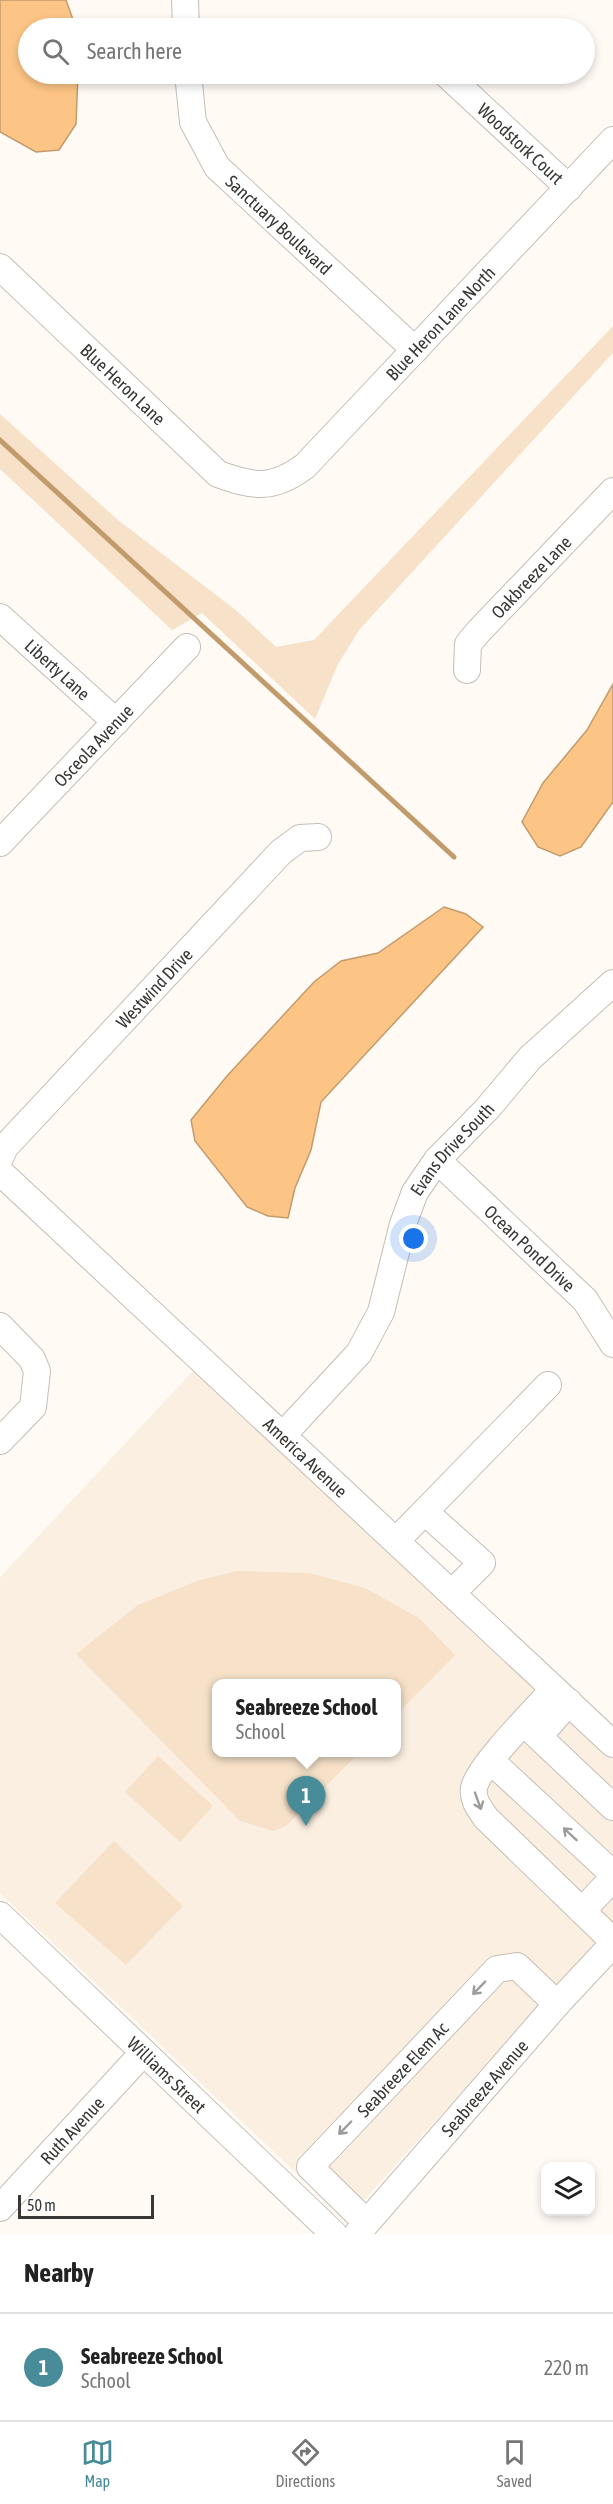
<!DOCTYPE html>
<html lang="en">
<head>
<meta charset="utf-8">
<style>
  body { margin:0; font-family:"Asap Condensed",sans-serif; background:#f2f2f2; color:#222 }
  .controls { position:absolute; right:18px; bottom:18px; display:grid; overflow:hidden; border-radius:12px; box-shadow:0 3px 9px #0003 }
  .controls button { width:54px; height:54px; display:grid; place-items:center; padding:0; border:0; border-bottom:2px solid #e0e0e0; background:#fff; color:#222; font:30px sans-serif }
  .scale { position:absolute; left:18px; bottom:15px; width:136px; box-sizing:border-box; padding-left:6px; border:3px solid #3a3835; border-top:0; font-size:16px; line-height:21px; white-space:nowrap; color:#3a3835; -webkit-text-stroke:4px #fff; paint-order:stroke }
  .you { position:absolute; left:414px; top:1239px; width:21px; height:21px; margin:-15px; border:4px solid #fff; border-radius:50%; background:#1a73e8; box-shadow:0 0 0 9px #1a73e833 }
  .badge { display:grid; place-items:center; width:39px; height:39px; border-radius:50%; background:#478c98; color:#fff; font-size:20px; font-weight:700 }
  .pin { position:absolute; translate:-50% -50px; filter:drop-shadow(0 2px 3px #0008) }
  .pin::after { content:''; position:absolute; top:32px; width:21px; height:18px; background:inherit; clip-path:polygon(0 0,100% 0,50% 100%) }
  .popup { position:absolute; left:212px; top:1679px; width:189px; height:78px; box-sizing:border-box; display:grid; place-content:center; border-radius:12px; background:#fff; filter:drop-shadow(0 2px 4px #0005); font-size:20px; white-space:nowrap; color:#767676 }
  .popup b { font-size:22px; color:#222 }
  .popup::after { content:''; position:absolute; left:50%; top:100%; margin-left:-12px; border:12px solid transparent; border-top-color:#fff }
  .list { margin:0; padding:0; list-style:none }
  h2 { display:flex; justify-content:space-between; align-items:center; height:78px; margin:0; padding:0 24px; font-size:26px }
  h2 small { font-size:20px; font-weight:400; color:#767676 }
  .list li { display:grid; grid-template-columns:39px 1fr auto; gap:18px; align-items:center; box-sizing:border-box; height:108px; padding:0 24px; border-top:2px solid #e0e0e0 }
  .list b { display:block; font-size:22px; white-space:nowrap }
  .list p { margin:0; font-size:20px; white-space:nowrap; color:#767676 }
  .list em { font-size:20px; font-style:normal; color:#767676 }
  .icon { flex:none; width:33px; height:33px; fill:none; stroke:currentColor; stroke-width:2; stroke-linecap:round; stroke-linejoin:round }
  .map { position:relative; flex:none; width:613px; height:2234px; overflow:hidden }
  .search { position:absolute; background:#fff; box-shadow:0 3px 9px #0003; left:18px; right:18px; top:18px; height:66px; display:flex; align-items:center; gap:15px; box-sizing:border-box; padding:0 21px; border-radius:33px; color:#767676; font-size:22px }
  .sheet { height:186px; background:#fff }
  nav { display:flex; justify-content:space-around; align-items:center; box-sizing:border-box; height:84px; border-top:2px solid #e0e0e0; background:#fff; font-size:16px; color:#767676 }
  nav a { display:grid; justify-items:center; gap:3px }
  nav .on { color:#478c98 }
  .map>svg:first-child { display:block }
</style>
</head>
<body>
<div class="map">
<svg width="613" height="2234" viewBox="0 0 613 2234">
  <rect width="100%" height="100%" fill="#fffaf4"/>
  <path fill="#fbefe1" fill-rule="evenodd" d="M194,1370L613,1760V1924L346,2220L0,1893V1577ZM216,1684H396V1752H216Z"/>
  <g fill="#f7e2c9">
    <polygon points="613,326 613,353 360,629 338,664 315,719 202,613 172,630 0,469 0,414 118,520 237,611 276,647 314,640"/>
    <polygon points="236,1571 309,1573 365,1588 419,1618 455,1655 396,1715 396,1684 216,1684 216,1752 359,1753 286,1826 273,1831 240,1821 76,1654 138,1605 197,1581"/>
    <polygon points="158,1756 213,1806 180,1842 125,1792"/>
    <polygon points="114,1841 183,1906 126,1965 55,1903"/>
  </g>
  <g fill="#fdc585" stroke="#c29b6d" stroke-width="1.5">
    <polygon points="0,0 66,0 76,28 28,28 28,74 78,74 76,124 59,150 36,152 0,132"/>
    <polygon points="613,684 613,802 581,847 560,856 538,847 522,822 543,783 587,730"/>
    <polygon points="444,907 466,914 483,927 321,1102 311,1150 295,1188 288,1218 268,1216 247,1207 195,1141 191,1120 227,1076 314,982 341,961 378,953"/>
  </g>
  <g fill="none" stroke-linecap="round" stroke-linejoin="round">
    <polyline stroke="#c29b6d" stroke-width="5" points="0,440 454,857"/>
    <g stroke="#c4beb7" stroke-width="28">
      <g id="minor">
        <polyline points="185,0 186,28"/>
        <path id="s1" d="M188,74L193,122L217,167L415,350"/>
        <path id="s2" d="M446,74L569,188"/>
        <path id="s3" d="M0,267L218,474C254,487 273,490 305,466L613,140"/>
        <path id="s4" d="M0,617L116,722"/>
        <path id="s5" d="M467,670L468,644L479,631L613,491"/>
        <path id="s6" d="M0,843L187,647"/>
        <path id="s7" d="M0,1158L5,1147L281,852L300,838L318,837"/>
        <path id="s8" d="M437,1160L585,1300L613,1344"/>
        <path id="s9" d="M0,1172L613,1744"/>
        <polyline points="0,1326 32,1359 37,1371 33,1407 0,1441"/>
        <path id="s10" d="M283,1435L359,1353L381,1312L403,1224L415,1192L437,1160L487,1109L530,1058L613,983"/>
        <polyline points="425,1512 482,1563 452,1593"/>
        <polyline points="396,1541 548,1385"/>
        <path d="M554,1689C538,1707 477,1768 474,1788C472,1800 480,1809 486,1818L613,1941"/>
        <polyline points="524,1723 613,1807"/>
        <polyline points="539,1736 569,1702"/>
        <polyline points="491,1761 613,1874"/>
        <polyline points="582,1911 613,1878"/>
        <path id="s11" d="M0,1915L334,2234"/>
        <path id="s12" d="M0,2208L143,2053"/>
        <path id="s13" d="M366,2222L310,2167L497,1969L517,1966L557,2004"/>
        <path id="s14" d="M357,2234L557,2004L613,1944"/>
      </g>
    </g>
    <use href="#minor" stroke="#fff" stroke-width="26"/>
  </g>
  <defs><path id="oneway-shaft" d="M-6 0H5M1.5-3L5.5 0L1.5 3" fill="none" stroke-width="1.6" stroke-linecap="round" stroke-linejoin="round" transform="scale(1.5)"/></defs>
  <g stroke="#9c9c9a">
    <use href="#oneway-shaft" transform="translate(478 1801) rotate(70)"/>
    <use href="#oneway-shaft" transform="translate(570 1834) rotate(-137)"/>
    <use href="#oneway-shaft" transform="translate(479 1988) rotate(134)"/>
    <use href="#oneway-shaft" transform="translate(345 2128) rotate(134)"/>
  </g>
  <g text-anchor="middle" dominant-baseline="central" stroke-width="4.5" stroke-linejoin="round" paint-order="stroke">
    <g font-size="18" fill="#3a3835" stroke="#fff">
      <text stroke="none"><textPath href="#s2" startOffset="102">Woodstork Court</textPath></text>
      <text stroke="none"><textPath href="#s1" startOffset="184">Sanctuary Boulevard</textPath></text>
      <text stroke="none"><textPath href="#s3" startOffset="590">Blue Heron Lane North</textPath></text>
      <text stroke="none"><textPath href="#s3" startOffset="170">Blue Heron Lane</textPath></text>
      <text stroke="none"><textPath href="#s5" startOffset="118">Oakbreeze Lane</textPath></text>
      <text stroke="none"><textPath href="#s4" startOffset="78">Liberty Lane</textPath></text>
      <text stroke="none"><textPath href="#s6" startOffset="135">Osceola Avenue</textPath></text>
      <text stroke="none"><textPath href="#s7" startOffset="230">Westwind Drive</textPath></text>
      <text stroke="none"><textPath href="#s10" startOffset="340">Evans Drive South</textPath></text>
      <text stroke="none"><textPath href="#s8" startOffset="128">Ocean Pond Drive</textPath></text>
      <text stroke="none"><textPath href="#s9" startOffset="418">America Avenue</textPath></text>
      <text stroke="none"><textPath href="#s13" startOffset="213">Seabreeze Elem Ac</textPath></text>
      <text stroke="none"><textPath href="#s11" startOffset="231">Williams Street</textPath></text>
      <text stroke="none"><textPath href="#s14" startOffset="194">Seabreeze Avenue</textPath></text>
      <text stroke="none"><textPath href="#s12" startOffset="106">Ruth Avenue</textPath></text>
    </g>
  </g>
</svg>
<div class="controls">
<button><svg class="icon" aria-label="layers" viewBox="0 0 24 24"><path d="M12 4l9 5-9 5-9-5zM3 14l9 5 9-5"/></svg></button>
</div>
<div class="scale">50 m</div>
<div class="you"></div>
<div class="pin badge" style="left:306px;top:1826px">1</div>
<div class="popup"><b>Seabreeze School</b>School</div>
<div class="search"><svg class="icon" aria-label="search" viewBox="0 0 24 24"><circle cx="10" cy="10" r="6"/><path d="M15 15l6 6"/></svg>Search here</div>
</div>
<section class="sheet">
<h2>Nearby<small></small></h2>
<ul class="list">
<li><span class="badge">1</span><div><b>Seabreeze School</b><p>School</p></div><em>220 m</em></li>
</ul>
</section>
<nav>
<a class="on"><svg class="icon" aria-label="map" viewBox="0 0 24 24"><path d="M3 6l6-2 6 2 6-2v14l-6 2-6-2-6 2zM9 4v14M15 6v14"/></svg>Map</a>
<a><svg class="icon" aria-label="directions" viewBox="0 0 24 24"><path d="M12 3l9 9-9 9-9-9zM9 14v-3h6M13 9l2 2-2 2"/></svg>Directions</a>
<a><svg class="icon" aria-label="saved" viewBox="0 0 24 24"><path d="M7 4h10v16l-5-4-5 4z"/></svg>Saved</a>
</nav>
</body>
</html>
